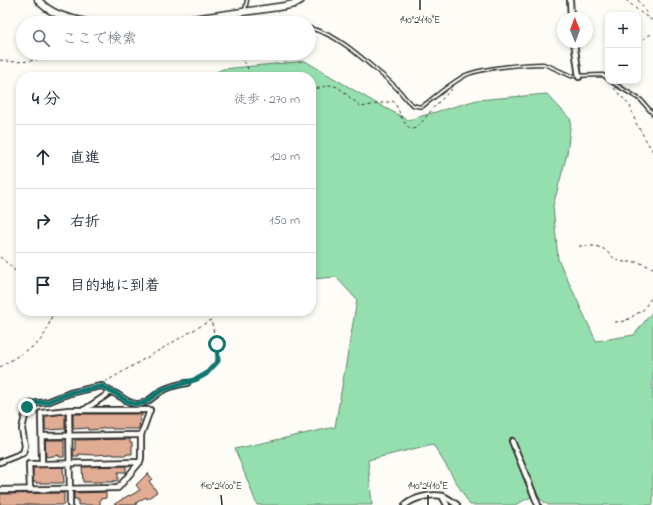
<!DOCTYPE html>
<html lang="ja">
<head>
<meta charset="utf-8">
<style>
  body { margin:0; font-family:"Indie Flower","Klee One",sans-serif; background:#f6f6f7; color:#1f2937 }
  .controls { position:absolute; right:12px; top:12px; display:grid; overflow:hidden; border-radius:8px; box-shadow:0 2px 6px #0003 }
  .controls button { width:36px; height:36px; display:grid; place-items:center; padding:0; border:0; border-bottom:1px solid #e0e1e3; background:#fff; color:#1f2937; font:20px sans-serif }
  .compass { position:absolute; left:557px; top:12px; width:36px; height:36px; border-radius:50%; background:#fff; box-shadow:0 2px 6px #0003; rotate:359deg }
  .stop { position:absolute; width:12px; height:12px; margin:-9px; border:3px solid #0f766e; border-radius:50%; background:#fff }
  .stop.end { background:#0f766e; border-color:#fff; box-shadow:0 1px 4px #0008 }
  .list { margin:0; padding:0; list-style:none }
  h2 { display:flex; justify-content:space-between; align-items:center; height:52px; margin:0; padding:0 16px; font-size:17px }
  h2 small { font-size:13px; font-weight:400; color:#747a83 }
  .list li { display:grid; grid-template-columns:26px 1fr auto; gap:12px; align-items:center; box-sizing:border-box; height:64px; padding:0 16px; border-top:1px solid #e0e1e3 }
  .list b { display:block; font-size:15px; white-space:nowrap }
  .list em { font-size:13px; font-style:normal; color:#747a83 }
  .icon { flex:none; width:22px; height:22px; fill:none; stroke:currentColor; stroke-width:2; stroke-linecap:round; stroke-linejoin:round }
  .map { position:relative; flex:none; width:653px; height:505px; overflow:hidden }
  .search { position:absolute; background:#fff; box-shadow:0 2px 6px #0003; left:16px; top:16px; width:300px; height:44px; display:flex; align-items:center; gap:10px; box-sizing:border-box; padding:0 14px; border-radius:22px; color:#747a83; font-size:15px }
  .panel { position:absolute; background:#fff; box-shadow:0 2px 6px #0003; left:16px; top:72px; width:300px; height:244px; border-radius:16px }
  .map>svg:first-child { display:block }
</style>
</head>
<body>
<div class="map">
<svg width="653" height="505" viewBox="0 0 653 505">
  <rect width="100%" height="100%" fill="#fdfcf7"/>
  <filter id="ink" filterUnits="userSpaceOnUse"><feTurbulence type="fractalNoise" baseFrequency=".025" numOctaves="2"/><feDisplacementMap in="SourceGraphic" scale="8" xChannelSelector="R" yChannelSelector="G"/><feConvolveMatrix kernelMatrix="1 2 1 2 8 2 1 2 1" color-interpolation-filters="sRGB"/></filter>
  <g filter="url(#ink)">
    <polygon fill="#95dfae" stroke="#60856c" points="305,61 374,102 408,120 477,100 547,94 571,120 567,154 553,206 558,259 596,341 634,335 653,311 653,505 548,505 535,495 515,505 470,505 433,444 368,460 372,505 257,505 235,449 335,427 357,300 336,277 311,279 311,77 206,77 223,69"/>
    <g fill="#e0ac94" stroke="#2b2b2b">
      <polygon points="65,414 65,429 45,430 45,416"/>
      <polygon points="73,414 142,414 142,416 140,416 139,429 112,429 112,428 102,428 102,429 88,430 88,428 73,429"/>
      <polygon points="130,439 130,442 132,442 132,454 127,454 127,455 113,455 113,454 94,455 79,454 79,456 73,456 73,450 75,450 75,440"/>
      <polygon points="45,440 64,440 64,457 59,457 59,455 46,457"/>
      <polygon points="126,466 126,472 118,472 118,480 117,481 113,481 113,482 83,482 82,467"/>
      <polygon points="63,467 64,483 36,483 36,482 33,482 33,468"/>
      <polygon points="148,473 152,479 149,481 157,492 147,499 146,497 136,503 137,505 113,505 129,495 130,496 140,490 136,485"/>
      <polygon points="106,492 106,498 100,499 100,505 78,505 78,499 74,499 74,493"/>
      <polygon points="64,493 64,505 0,505 0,494"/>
    </g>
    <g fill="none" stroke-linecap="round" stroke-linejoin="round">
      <g stroke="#2b2b2b" stroke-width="5">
        <g id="lane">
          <polyline points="245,10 247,0"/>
          <polyline points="235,15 238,19 242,20 281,23"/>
          <path d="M309,28C335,34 354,51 374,68C383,76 393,83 401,93C407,100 413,109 423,106C437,95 451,83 466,75C482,68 525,64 543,64L549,66L571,76L603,75L608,79"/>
          <polyline points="610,81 641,100 653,114"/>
        </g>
      </g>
      <g stroke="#2b2b2b" stroke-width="8">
        <g id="street">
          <polyline points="570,0 571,18"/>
          <polyline points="574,42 579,77"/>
          <polyline points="69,410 70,505"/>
          <path d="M84,410L111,392C120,394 126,403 136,404C147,405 154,395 163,390C170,387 179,384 187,383"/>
          <polyline points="42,436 141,435"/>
          <polyline points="512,441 538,505"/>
          <polyline points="0,462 23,453 25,446 22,429 27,407 30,404 47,402 70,393 96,387 102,386 111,392"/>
          <polyline points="30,489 29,464 42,464"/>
          <polyline points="0,490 118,488 140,462 141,458 141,435 150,410 69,410 41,413 42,464 140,462"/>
          <polyline points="442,496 447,505"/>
          <path d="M405,505C415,497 431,494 443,496C448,498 453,502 457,505"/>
        </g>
      </g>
      <g stroke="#2b2b2b" stroke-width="9">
        <g id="secondary">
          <path d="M38,0C52,16 70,18 90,23"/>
          <polyline points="165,23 285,6 294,4 301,0"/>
        </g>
      </g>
      <g stroke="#2b2b2b" stroke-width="1" stroke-dasharray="3 3" stroke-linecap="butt">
        <polyline points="626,0 641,13 653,21"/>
        <polyline points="638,0 644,8 648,17"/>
        <polyline points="638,42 653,33"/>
        <path d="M228,53C242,59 248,60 249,77"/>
        <path d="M0,60C22,65 48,58 70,53"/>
        <polyline points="614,88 630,106 636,123 653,152"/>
        <path d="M311,90L330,85L338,87L361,107L393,101C400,109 402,126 412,129L417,128L434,107L454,87"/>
        <polyline points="579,246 596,246 604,249 616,260 624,262 638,262 653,268"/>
        <polyline points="0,257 13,268 20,278"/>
        <polyline points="615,322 625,321 643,310 653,295"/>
        <path d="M0,367L37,344C46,335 50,323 53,311"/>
        <polyline points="105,382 211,320 218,350 218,361 206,374 191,381"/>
      </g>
      <use href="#lane" stroke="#fdfcf7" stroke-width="2"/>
      <use href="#street" stroke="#fdfcf7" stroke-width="4.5"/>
      <use href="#secondary" stroke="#fdfcf7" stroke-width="6"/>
    </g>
  </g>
  <g fill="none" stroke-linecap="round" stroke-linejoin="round" filter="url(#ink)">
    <polyline stroke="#0f766e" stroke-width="5" points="27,407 33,403 47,402 70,393 99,387 102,386 111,392 115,393 127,401 135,404 144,403 162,390 197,379 206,374 218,361 217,344"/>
  </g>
  <path fill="none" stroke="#2b2b2b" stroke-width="1.5" d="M420,0V10M221,495L222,505M428,495V505"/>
  <g font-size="10" text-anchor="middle" fill="#2b2b2b" stroke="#fdfcf7" stroke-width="4" stroke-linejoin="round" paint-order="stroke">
    <text x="420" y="23">140°24'10"E</text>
    <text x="221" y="489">140°24'00"E</text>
    <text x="428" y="489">140°24'10"E</text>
  </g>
</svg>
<div class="controls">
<button>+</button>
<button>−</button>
</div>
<svg class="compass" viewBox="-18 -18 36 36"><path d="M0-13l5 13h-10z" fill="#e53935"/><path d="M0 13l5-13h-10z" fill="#747a83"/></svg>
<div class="stop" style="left:217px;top:344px"></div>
<div class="stop end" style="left:27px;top:407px"></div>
<div class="search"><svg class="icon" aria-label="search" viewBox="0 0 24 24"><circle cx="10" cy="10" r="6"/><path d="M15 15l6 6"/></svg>ここで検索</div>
<section class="panel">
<h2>4 分<small>徒歩 · 270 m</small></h2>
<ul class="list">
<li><svg class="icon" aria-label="ahead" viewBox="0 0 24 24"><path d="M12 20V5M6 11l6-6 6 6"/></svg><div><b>直進</b></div><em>120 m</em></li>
<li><svg class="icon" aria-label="right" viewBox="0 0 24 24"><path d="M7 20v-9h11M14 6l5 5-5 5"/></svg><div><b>右折</b></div><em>150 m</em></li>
<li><svg class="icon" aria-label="arrive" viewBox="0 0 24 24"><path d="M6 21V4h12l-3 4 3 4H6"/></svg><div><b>目的地に到着</b></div></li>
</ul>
</section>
</div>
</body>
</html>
